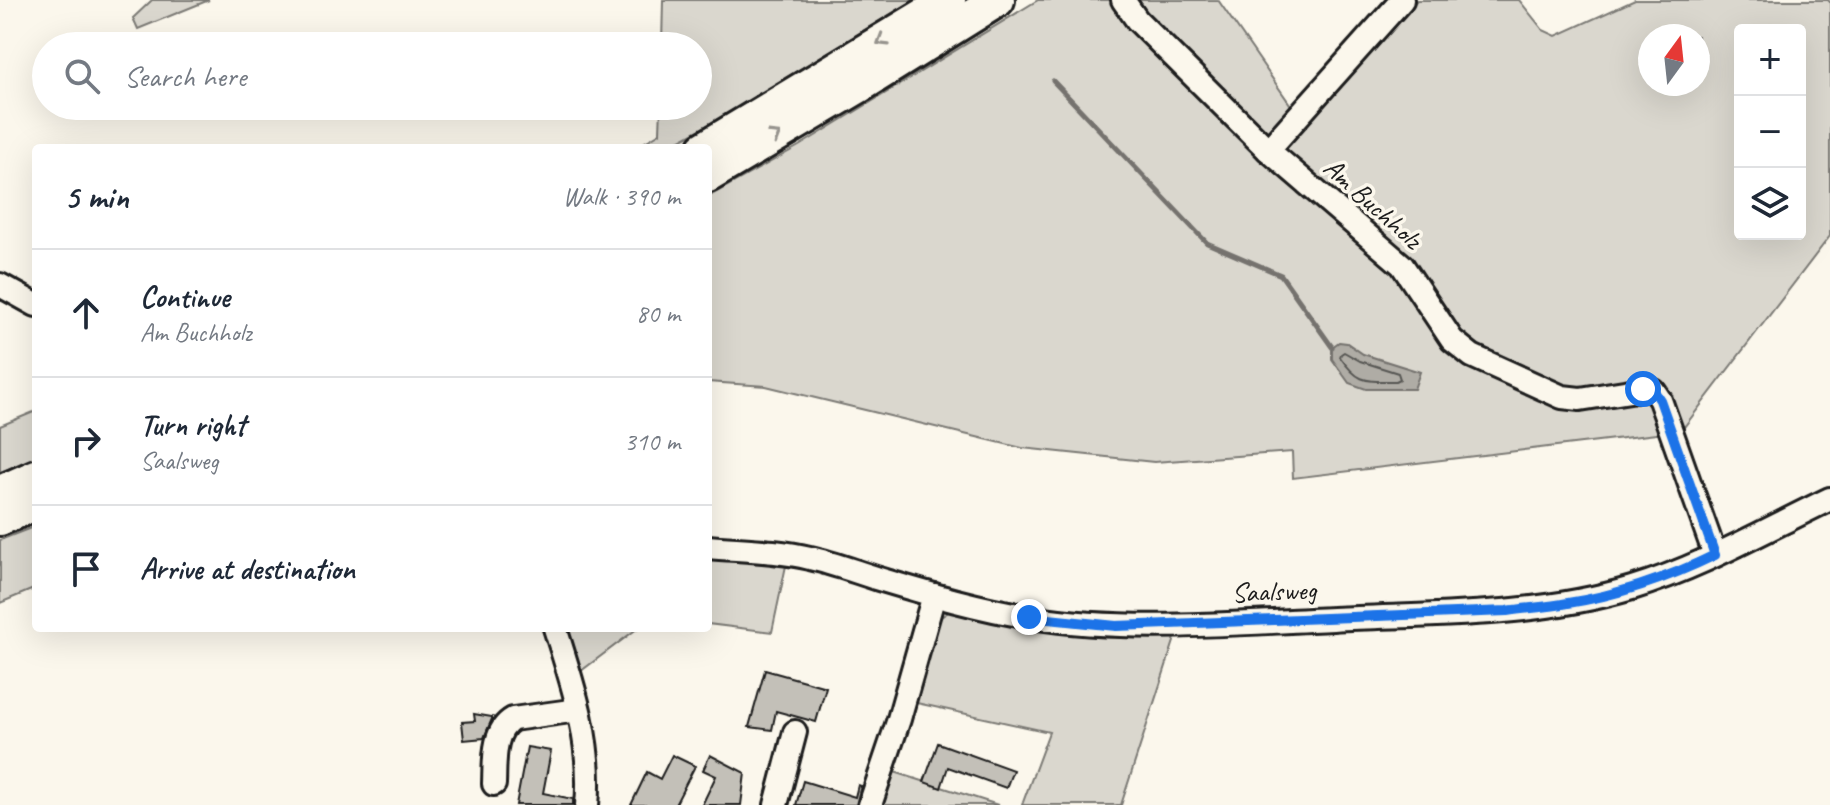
<!DOCTYPE html>
<html lang="en">
<head>
<meta charset="utf-8">
<style>
  body { margin:0; font-family:Caveat,sans-serif; background:#f2f2f3; color:#1f2937 }
  .controls { position:absolute; right:24px; top:24px; display:grid; overflow:hidden; border-radius:8px; box-shadow:0 8px 32px #0002 }
  .controls button { width:72px; height:72px; display:grid; place-items:center; padding:0; border:0; border-bottom:2px solid #e0e1e3; background:#fff; color:#1f2937; font:40px sans-serif }
  .compass { position:absolute; left:1638px; top:24px; width:72px; height:72px; border-radius:50%; background:#fff; box-shadow:0 8px 32px #0002; rotate:15deg }
  .stop { position:absolute; width:24px; height:24px; margin:-18px; border:6px solid #1a73e8; border-radius:50%; background:#fff }
  .stop.end { background:#1a73e8; border-color:#fff; box-shadow:0 2px 8px #0008 }
  .list { margin:0; padding:0; list-style:none }
  h2 { display:flex; justify-content:space-between; align-items:center; height:104px; margin:0; padding:0 32px; font-size:34px }
  h2 small { font-size:26px; font-weight:400; color:#747a83 }
  .list li { display:grid; grid-template-columns:52px 1fr auto; gap:24px; align-items:center; box-sizing:border-box; height:128px; padding:0 32px; border-top:2px solid #e0e1e3 }
  .list b { display:block; font-size:30px; white-space:nowrap }
  .list p { margin:0; font-size:26px; white-space:nowrap; color:#747a83 }
  .list em { font-size:26px; font-style:normal; color:#747a83 }
  .icon { flex:none; width:44px; height:44px; fill:none; stroke:currentColor; stroke-width:2; stroke-linecap:round; stroke-linejoin:round }
  .map { position:relative; flex:none; width:1830px; height:805px; overflow:hidden }
  .search { position:absolute; background:#fff; box-shadow:0 8px 32px #0002; left:32px; top:32px; width:680px; height:88px; display:flex; align-items:center; gap:20px; box-sizing:border-box; padding:0 28px; border-radius:44px; color:#747a83; font-size:30px }
  .panel { position:absolute; background:#fff; box-shadow:0 8px 32px #0002; left:32px; top:144px; width:680px; height:488px; border-radius:8px }
  .map>svg:first-child { display:block }
</style>
</head>
<body>
<div class="map">
<svg width="1830" height="805" viewBox="0 0 1830 805">
  <rect width="100%" height="100%" fill="#fbf7ec"/>
  <filter id="ink" filterUnits="userSpaceOnUse"><feTurbulence type="fractalNoise" baseFrequency=".0125" numOctaves="2"/><feDisplacementMap in="SourceGraphic" scale="16" xChannelSelector="R" yChannelSelector="G"/><feConvolveMatrix kernelMatrix="1 2 1 2 8 2 1 2 1" color-interpolation-filters="sRGB"/></filter>
  <g filter="url(#ink)">
    <g fill="#dad7ce" stroke="#7b7a75" stroke-width="2" fill-rule="evenodd">
      <polygon points="152,0 209,0 138,29 133,18"/>
      <polygon points="663,0 914,0 715,121 666,148 635,148 660,133 661,106 698,106 698,46 662,46"/>
      <path d="M1038,0H1218L1292,107L1255,146L1399,271L1449,347L1451,328L1407,264L1287,156L1286,138L1417,0H1519L1543,30L1556,36L1635,0H1828L1830,2V236L1681,431L1293,478L1292,452L1154,462L1022,448L766,386L708,382V197L799,146ZM1740,30H1800V234H1740ZM1650,36H1698V84H1650Z"/>
      <polygon points="36,411 36,459 0,472 0,426"/>
      <polygon points="36,526 36,588 0,603 0,540"/>
      <polygon points="708,555 787,561 772,632 708,624"/>
      <polygon points="953,609 1080,635 1177,632 1121,805 1022,805 1049,732 912,702 938,619"/>
      <polygon points="562,628 638,628 577,674"/>
      <polygon points="888,770 998,805 879,805"/>
    </g>
    <polygon fill="#afaca5" stroke="#74726e" stroke-width="2" points="1339,342 1347,343 1363,354 1420,372 1414,389 1366,389 1349,383 1332,359 1332,347"/>
    <g fill="none" stroke-linecap="round" stroke-linejoin="round">
      <path stroke="#575653" stroke-width="2" d="M1344,352L1360,361L1398,373L1400,379L1396,381C1365,381 1359,384 1340,357L1341,354Z"/>
      <polyline stroke="#74726e" stroke-width="5" points="1053,81 1207,243 1281,275 1332,347"/>
    </g>
    <g fill="#c3c0b8" stroke="#1c1c1c" stroke-width="2">
      <polygon points="765,670 826,687 816,722 776,711 772,730 749,727"/>
      <polygon points="474,714 492,717 492,719 484,738 464,740 462,722 475,721"/>
      <polygon points="938,743 1013,770 1006,788 948,767 941,788 924,782"/>
      <polygon points="527,747 551,751 543,793 573,799 573,805 516,805"/>
      <polygon points="672,755 695,766 675,805 631,805 647,772 660,779"/>
      <polygon points="710,755 745,773 741,805 702,805 716,776 703,770"/>
      <polygon points="803,781 855,797 858,785 861,786 856,805 796,805"/>
    </g>
    <g fill="none" stroke-linecap="round" stroke-linejoin="round">
      <g stroke="#1c1c1c" stroke-width="28">
        <g id="minor">
          <polyline points="1123,0 1137,20 1268,150 1402,265 1452,340 1472,356 1562,397 1580,399 1643,389 1654,391 1660,400 1715,555"/>
          <polyline points="1268,150 1402,0"/>
          <polyline points="0,285 36,305"/>
          <path d="M708,547C742,550 777,550 810,558C833,563 856,572 879,579C929,594 980,609 1031,617C1131,633 1233,623 1333,619C1432,614 1535,617 1632,588C1701,567 1765,530 1830,499"/>
          <path d="M555,628C573,684 593,745 587,805"/>
          <path d="M494,784C495,762 492,731 513,719L578,710"/>
          <polyline points="776,805 795,732"/>
          <polyline points="870,805 899,719 934,595"/>
        </g>
      </g>
      <g stroke="#1c1c1c" stroke-width="38">
        <g id="highway">
          <polyline points="704,148 949,0"/>
          <polyline points="708,176 860,86 998,0"/>
          <polyline points="0,492 36,476"/>
          <polyline points="0,519 36,504"/>
        </g>
      </g>
      <use href="#minor" stroke="#fbf7ec" stroke-width="22"/>
      <use href="#highway" stroke="#fbf7ec" stroke-width="32"/>
    </g>
    <defs><path id="oneway-chevron" d="M-2-3.5L2.5 0L-2 3.5" fill="none" stroke-width="1.6" stroke-linecap="round" stroke-linejoin="round" transform="scale(2)"/></defs>
    <g stroke="#97948e">
      <use href="#oneway-chevron" transform="translate(882 41) rotate(148)"/>
      <use href="#oneway-chevron" transform="translate(775 136) rotate(-31)"/>
    </g>
  </g>
  <g fill="none" stroke-linecap="round" stroke-linejoin="round" filter="url(#ink)">
    <path stroke="#1a73e8" stroke-width="10" d="M1029,617L1116,626L1507,611C1527,608 1548,607 1568,603C1619,595 1670,577 1715,555L1660,400L1654,391L1643,389"/>
  </g>
  <g text-anchor="middle" dominant-baseline="central" stroke-width="7" stroke-linejoin="round" paint-order="stroke">
    <g font-size="28" fill="#1c1c1c" stroke="#fbf7ec">
      <text transform="translate(1373 203) rotate(42)">Am Buchholz</text>
      <text transform="translate(1274 591) rotate(-2)">Saalsweg</text>
    </g>
  </g>
</svg>
<div class="controls">
<button>+</button>
<button>−</button>
<button><svg class="icon" aria-label="layers" viewBox="0 0 24 24"><path d="M12 4l9 5-9 5-9-5zM3 14l9 5 9-5"/></svg></button>
</div>
<svg class="compass" viewBox="-18 -18 36 36"><path d="M0-13l5 13h-10z" fill="#e53935"/><path d="M0 13l5-13h-10z" fill="#747a83"/></svg>
<div class="stop" style="left:1643px;top:389px"></div>
<div class="stop end" style="left:1029px;top:617px"></div>
<div class="search"><svg class="icon" aria-label="search" viewBox="0 0 24 24"><circle cx="10" cy="10" r="6"/><path d="M15 15l6 6"/></svg>Search here</div>
<section class="panel">
<h2>5 min<small>Walk · 390 m</small></h2>
<ul class="list">
<li><svg class="icon" aria-label="ahead" viewBox="0 0 24 24"><path d="M12 20V5M6 11l6-6 6 6"/></svg><div><b>Continue</b><p>Am Buchholz</p></div><em>80 m</em></li>
<li><svg class="icon" aria-label="right" viewBox="0 0 24 24"><path d="M7 20v-9h11M14 6l5 5-5 5"/></svg><div><b>Turn right</b><p>Saalsweg</p></div><em>310 m</em></li>
<li><svg class="icon" aria-label="arrive" viewBox="0 0 24 24"><path d="M6 21V4h12l-3 4 3 4H6"/></svg><div><b>Arrive at destination</b></div></li>
</ul>
</section>
</div>
</body>
</html>
